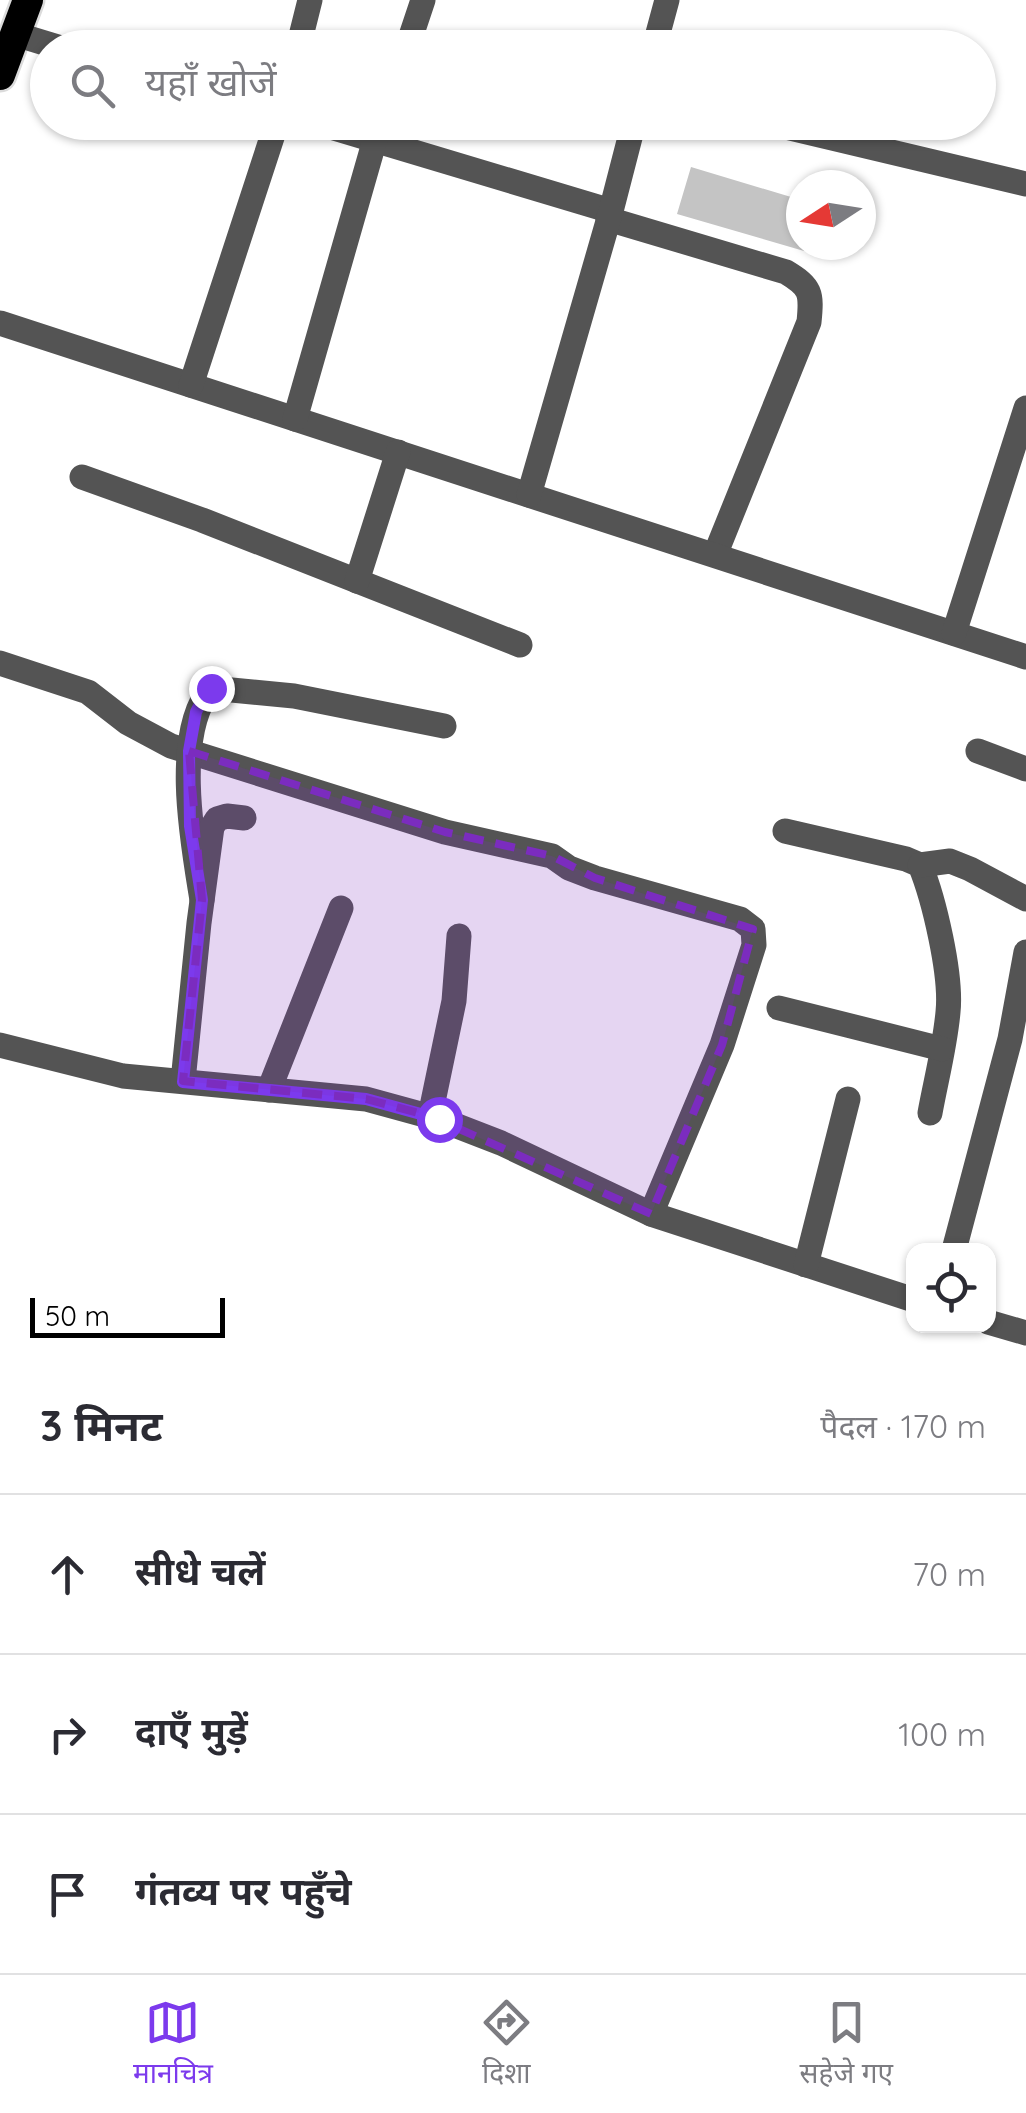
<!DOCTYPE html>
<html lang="hi">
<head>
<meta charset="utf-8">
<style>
  body { margin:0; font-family:Quicksand,"Noto Sans Devanagari",sans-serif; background:#f7f7f7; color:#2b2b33 }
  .controls { position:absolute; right:30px; bottom:30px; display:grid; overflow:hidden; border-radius:20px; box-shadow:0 2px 8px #0004 }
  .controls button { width:90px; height:90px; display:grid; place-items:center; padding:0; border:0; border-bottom:2px solid #e1e1e2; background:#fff; color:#2b2b33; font:50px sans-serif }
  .compass { position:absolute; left:786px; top:170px; width:90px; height:90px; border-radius:50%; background:#fff; box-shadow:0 2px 8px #0004; rotate:258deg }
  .scale { position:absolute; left:30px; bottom:25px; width:195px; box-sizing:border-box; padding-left:10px; border:5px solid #000; border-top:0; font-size:28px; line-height:35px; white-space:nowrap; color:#000; -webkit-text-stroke:8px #fff; paint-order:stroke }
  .stop { position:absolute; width:30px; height:30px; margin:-22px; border:8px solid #7c3aed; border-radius:50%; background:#fff }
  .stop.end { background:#7c3aed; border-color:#fff; box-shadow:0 2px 10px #0008 }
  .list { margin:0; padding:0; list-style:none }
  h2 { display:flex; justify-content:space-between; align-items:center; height:130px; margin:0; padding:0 40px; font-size:42px }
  h2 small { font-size:32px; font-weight:400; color:#7c7c81 }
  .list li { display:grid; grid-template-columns:65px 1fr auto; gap:30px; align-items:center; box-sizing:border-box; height:160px; padding:0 40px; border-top:2px solid #e1e1e2 }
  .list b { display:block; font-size:38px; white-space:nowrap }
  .list em { font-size:32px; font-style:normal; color:#7c7c81 }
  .icon { flex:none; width:55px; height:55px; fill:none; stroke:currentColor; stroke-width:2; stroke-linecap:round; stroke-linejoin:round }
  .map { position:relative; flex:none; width:1026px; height:1363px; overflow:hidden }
  .search { position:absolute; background:#fff; box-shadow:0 2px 8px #0004; left:30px; right:30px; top:30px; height:110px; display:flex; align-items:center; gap:25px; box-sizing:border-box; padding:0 35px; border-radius:55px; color:#7c7c81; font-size:38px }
  .sheet { height:610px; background:#fff }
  nav { display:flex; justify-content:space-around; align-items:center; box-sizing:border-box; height:140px; border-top:2px solid #e1e1e2; background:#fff; font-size:28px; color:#7c7c81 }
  nav a { display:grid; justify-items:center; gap:5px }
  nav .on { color:#7c3aed }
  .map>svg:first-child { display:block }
</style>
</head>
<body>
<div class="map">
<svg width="1026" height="1363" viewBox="0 0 1026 1363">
  <rect width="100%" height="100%" fill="#fff"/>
  <polygon fill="#c4c4c4" points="691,167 801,200 801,245 805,245 804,251 677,214"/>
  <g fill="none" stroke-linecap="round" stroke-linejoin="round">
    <g stroke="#dbdbdb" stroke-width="35">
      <polyline id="highway" points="0,75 28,0"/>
    </g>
    <g stroke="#545454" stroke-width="25">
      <polyline points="15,34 61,48"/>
      <polyline points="298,48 310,0"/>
      <polyline points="407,48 423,0"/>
      <polyline points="654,48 667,0"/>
      <polyline points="314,122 611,211"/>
      <polyline points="765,122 1026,184"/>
      <path d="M608,219L786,272C811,287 812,293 809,322L715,555"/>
      <polyline points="0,323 1026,657"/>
      <polyline points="191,385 277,122"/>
      <polyline points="295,419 380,122"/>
      <polyline points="82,477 202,520 520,645"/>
      <polyline points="529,495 611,211 634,122"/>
      <polyline points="357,581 398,452"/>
      <polyline points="954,633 1026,408"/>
      <polyline points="0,663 88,692 128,723 171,746 445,832 552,856 569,868 595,878 740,919 753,929 754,945 722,1045 651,1214"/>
      <polyline points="978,751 1026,769"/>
      <path d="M785,831L906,859L920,865C934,899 952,975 948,1012C945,1046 936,1080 930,1113"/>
      <polyline points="920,865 950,861 970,869 1026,899"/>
      <path d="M202,900C193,845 172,734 211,688L294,696L444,726"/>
      <polyline points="779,1008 942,1049"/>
      <polyline points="0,1045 123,1076 366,1099 439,1119 501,1143 651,1214 914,1300"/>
      <polyline points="183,1081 199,923 212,827 217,819 227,816 244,818"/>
      <polyline points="269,1090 341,908"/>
      <polyline points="430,1116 454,1001 459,936"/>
      <polyline points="954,1250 1010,1039 1026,952"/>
      <polyline points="806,1265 848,1099"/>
      <polyline points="988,1322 1026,1333"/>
    </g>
    <use href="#highway" stroke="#000" stroke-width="30"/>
  </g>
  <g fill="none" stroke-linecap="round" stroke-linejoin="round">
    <polyline stroke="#7c3aed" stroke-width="12" points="211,688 203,698 196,712 189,751 190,826 202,900 183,1082 366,1099 439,1119"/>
  </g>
  <path fill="#7b2cbf" fill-opacity="0.2" stroke="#7b2cbf" stroke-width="8" stroke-dasharray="20 12" stroke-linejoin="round" d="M189,751L445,832L552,856L595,878L753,929L722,1045L651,1214L430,1116L366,1099L183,1081L202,900Z"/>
</svg>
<div class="controls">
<button><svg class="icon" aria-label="locate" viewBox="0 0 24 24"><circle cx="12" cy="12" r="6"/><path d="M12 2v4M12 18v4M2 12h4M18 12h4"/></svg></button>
</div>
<svg class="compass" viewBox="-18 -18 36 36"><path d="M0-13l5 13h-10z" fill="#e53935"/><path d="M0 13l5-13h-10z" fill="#7c7c81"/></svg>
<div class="scale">50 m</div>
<div class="stop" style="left:439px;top:1119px"></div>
<div class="stop end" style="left:211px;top:688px"></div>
<div class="search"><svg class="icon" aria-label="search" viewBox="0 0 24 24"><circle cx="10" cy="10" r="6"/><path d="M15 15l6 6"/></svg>यहाँ खोजें</div>
</div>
<section class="sheet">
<h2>3 मिनट<small>पैदल · 170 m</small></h2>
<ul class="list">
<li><svg class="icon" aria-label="ahead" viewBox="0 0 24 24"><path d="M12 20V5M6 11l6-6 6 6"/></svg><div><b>सीधे चलें</b></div><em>70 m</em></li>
<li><svg class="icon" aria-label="right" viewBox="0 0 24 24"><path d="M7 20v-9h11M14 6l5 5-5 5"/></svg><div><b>दाएँ मुड़ें</b></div><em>100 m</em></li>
<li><svg class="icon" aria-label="arrive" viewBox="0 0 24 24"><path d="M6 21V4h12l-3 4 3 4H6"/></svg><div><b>गंतव्य पर पहुँचे</b></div></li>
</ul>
</section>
<nav>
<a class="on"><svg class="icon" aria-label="map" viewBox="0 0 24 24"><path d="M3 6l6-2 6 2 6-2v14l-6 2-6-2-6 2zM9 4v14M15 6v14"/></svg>मानचित्र</a>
<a><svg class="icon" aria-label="directions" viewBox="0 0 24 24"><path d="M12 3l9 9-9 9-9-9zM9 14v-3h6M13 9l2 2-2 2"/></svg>दिशा</a>
<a><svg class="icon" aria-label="saved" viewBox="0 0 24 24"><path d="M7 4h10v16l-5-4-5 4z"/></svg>सहेजे गए</a>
</nav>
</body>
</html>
